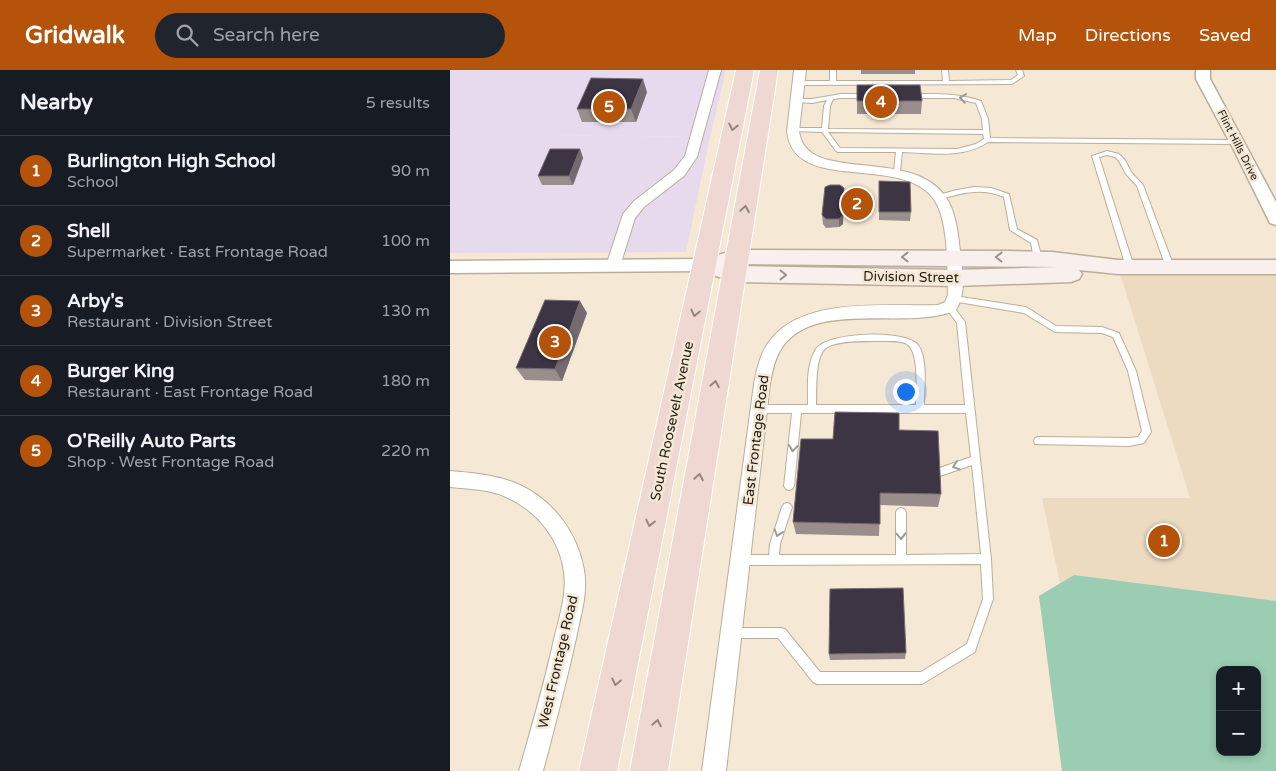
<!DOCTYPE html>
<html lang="en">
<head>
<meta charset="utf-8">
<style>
  body { margin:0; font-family:"Varela Round",sans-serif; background:#20242c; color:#f1f3f6 }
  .controls { position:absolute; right:15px; bottom:15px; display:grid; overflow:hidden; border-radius:10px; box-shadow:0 2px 8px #0003 }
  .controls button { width:45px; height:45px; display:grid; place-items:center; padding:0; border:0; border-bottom:1px solid #363941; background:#171b24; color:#f1f3f6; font:25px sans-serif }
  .you { position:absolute; left:455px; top:321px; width:18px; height:18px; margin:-12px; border:4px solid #fff; border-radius:50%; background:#1a73e8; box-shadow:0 0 0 8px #1a73e833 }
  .badge { display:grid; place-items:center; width:32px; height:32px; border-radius:50%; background:#b45309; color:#fff; font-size:16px; font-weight:700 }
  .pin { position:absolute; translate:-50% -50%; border:2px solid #fff; box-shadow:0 1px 5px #0006 }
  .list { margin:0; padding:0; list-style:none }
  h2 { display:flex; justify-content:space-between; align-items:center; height:65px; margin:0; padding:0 20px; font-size:21px }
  h2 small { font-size:16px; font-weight:400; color:#9ea1a6 }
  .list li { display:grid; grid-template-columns:32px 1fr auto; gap:15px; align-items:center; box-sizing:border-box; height:70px; padding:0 20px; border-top:1px solid #363941 }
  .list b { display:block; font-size:19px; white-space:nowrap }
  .list p { margin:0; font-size:16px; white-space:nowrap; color:#9ea1a6 }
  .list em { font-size:16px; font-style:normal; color:#9ea1a6 }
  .icon { flex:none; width:28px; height:28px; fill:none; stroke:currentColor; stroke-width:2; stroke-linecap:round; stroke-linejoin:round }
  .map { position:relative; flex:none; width:826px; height:701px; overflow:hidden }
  header { display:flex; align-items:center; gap:30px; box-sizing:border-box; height:70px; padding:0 25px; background:#b45309; color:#fff }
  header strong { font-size:24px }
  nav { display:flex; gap:28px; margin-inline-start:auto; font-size:18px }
  .search { width:350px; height:45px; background:#20242c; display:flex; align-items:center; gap:12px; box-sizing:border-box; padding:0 18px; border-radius:28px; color:#9ea1a6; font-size:19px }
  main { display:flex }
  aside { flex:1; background:#171b24 }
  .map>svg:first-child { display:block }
</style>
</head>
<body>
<header>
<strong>Gridwalk</strong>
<div class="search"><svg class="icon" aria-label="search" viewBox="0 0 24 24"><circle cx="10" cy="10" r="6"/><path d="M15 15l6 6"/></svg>Search here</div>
<nav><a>Map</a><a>Directions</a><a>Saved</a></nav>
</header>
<main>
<aside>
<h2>Nearby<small>5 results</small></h2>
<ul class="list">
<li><span class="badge">1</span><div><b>Burlington High School</b><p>School</p></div><em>90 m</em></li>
<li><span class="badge">2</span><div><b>Shell</b><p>Supermarket · East Frontage Road</p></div><em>100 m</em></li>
<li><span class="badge">3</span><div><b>Arby's</b><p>Restaurant · Division Street</p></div><em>130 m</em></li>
<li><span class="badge">4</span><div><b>Burger King</b><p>Restaurant · East Frontage Road</p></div><em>180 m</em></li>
<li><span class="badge">5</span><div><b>O'Reilly Auto Parts</b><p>Shop · West Frontage Road</p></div><em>220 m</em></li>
</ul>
</aside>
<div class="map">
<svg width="826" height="701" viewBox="0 0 826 701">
  <rect width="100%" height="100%" fill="#f5e8d4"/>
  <polygon fill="#e7daee" points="127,0 276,0 260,67 96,65"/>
  <polygon fill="#e8daed" points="0,0 127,0 97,65 260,67 236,182 0,183"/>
  <path fill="#ecdac1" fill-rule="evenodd" d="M668,197H826V701H612L589,526L610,513L592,428H740ZM770,600H807V682H770Z"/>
  <path fill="#9acdb1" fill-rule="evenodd" d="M624,505L826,531V701H612L589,526ZM770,600H807V682H770Z"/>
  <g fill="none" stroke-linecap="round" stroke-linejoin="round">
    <g stroke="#baae9b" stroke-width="2">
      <g id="service">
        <polygon points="380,0 386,0 386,11 493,11 492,0 498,0 499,11 561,10 568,5 566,0 572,0 574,6 562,14 349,15 346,13 349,11 380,11"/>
        <path d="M391,24H419L422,26L419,28H391L383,29L380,36L378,59L533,60L532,49L526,33L504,28H462L459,26L462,24C486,24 508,23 531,31L538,49L540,68L787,70L790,72L787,74L538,72C513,89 481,83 452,82L450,101L447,103L444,101L446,82H388L386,81L372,62L342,61L341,60L344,58H372L374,36L377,30L362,33L347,32L345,31V29H362ZM378,62L533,64L534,69L526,74L507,79L390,78Z"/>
        <polygon points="657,81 669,84 675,90 681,102 693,115 724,197 723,199 717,199 716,197 687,116 676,104 669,91 665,87 657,85 649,87 684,197 680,200 676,197 642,86"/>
        <path d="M524,117L541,118L559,124L567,159L587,170L592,189L591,191H585L584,189L581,173L560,160L554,127C532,117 512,123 490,129L487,127L488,125L507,120Z"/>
        <polygon points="505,226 576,237 606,256 652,257 669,263 686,301 701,362 694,373 679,376 585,374 584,371 585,368 588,367 679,368 688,367 692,361 678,301 663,267 652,263 605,262 574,243 502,231 501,229 502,227"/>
        <path d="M500,235L503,236L515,252L541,489L543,529L526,578L525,582L472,614H367L363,612L328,568H282L278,567L277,563L278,559L282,558H331L335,559L370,602H471L517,574L533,529L531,494L290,495L286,493L285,490L286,487L290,485H319L320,474L332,437L334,434L337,433L340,434L342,437L330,474L329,485H446V442L448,439L451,438L454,439L456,442V485L531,484L522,395L487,407L484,406L482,403L484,400L521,387L516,343H351L344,416L342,419L339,420L336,419L334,416L342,343H309L306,342L305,339L306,336L309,335H358C358,318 356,294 366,279C377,262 455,259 468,275C478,288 474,319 474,335H515L507,253L496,238ZM430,271C438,271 451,270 457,274C470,283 466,322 466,335H366C367,322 364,287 376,278C387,270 417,271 430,271Z"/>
      </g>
    </g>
    <g stroke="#baae9b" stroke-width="2">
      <g id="minor">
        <polygon points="259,0 271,0 247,87 234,106 194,137 185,148 170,196 168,200 163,201 158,200 156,196 173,144 184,131 224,100 235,86"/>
        <path d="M344,0H356L349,61C355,115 460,76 495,126C506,141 508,163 510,181C512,201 517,222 506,240C459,262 361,227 330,281C324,291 322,303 320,314L276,701H252L304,314C307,298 311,280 322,268C357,226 439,237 488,235L495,232L498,225C497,199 499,153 485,131C454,82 343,126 337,61Z"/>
        <path d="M0,401C24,403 48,405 70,415C104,431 128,464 134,500C138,522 131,544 127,564C117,610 105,656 93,701H69C82,656 95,611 105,565C110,545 117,523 114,502C110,469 86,440 56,427C38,419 19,419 0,417Z"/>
      </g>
    </g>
    <g stroke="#baae9b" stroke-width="3">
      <g id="tertiary">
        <polygon points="746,0 760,0 760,9 826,132 826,155 820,153 818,149 784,80 746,9"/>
        <polygon points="255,189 261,191 264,195 261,199 255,201 0,203 0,191"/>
      </g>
    </g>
    <g stroke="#baae9b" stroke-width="3">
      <path id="secondary" d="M287,180L557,181L602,182L668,190H826V204H668L629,200L632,204L629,209L621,212L505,216L284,212L248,200L244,195L248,190ZM287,194L607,197L505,200L282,196Z"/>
    </g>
    <g stroke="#fff" stroke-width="2">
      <g id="trunk">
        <polygon points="286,0 304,0 167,701 129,701"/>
        <polygon points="310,0 328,0 218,701 180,701"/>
      </g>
    </g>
    <use href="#service" fill="#fff" fill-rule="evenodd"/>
    <use href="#minor" fill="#fff" fill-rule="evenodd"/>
    <use href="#tertiary" fill="#fff" fill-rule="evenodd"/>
    <use href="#secondary" fill="#f9f0ee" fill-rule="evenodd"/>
    <use href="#trunk" fill="#efd8d2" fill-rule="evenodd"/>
  </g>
  <g fill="#998e8c">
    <rect x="411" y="0" width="54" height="4"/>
    <polygon points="407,15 472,31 471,44 407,44"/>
    <polygon points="197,22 186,52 132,52 127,39"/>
    <polygon points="130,79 133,88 123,115 92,115 88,106"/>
    <polygon points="429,111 461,142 460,151 429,150"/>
    <polygon points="394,118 393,154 389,157 376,158 373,154 372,145"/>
    <polygon points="137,243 112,311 75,310 66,298"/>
    <polygon points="449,360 491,424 488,437 430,435 429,466 346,464 343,452 383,369"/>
    <polygon points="456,583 455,589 380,590 379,584"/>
  </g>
  <g fill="#746a6f">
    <polygon points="193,9 197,22 186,52 181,39"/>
    <polygon points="130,79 133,88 123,115 119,106"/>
    <polygon points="394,118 393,154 389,157 389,149"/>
    <polygon points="130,231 137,243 112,311 105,299"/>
  </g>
  <g fill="#3d3444" stroke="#746a6f">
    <polygon points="141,8 193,9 181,39 127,39"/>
    <polygon points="407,15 470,15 472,31 407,31"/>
    <polygon points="100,79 130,79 119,106 88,106"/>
    <polygon points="429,111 460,112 461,142 429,142"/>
    <polygon points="380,115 390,115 394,118 393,145 389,149 376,149 372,145 375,117"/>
    <polygon points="95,230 130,231 105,299 66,298"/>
    <polygon points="385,342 449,343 449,360 488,361 491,424 430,423 430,454 343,452 351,369 383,369"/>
    <polygon points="453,518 456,583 379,584 380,519"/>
  </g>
  <defs><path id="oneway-chevron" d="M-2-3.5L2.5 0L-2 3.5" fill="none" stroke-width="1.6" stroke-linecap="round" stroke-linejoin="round" transform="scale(1.25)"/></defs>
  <g stroke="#9c9a97">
    <use href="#oneway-chevron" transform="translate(513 28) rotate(-172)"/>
    <use href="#oneway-chevron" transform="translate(343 378) rotate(96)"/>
    <use href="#oneway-chevron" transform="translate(506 396) rotate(161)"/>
    <use href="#oneway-chevron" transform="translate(328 463) rotate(109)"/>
    <use href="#oneway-chevron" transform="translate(451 466) rotate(89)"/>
  </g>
  <g stroke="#93847e">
    <use href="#oneway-chevron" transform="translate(283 57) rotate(102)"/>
    <use href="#oneway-chevron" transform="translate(295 139) rotate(-80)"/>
    <use href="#oneway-chevron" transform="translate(245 243) rotate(102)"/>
    <use href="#oneway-chevron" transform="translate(265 314) rotate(-80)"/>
    <use href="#oneway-chevron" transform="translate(249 407) rotate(-80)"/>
    <use href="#oneway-chevron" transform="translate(200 453) rotate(102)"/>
    <use href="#oneway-chevron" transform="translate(166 612) rotate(102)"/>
    <use href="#oneway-chevron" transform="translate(207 653) rotate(-80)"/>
  </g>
  <g stroke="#98928d">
    <use href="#oneway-chevron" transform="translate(455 187) rotate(180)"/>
    <use href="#oneway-chevron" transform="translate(549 187) rotate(-179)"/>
    <use href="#oneway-chevron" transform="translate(333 205) rotate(1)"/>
  </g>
  <g text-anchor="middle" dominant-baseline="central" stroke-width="5" stroke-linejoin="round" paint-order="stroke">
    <g font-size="11" fill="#221e17" stroke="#f5e8d4">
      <text transform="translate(788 75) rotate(63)">Flint Hills Drive</text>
    </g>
    <g font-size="14" fill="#221e17" stroke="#f5e8d4">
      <text transform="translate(461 207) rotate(1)">Division Street</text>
      <text transform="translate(222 351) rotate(-78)">South Roosevelt Avenue</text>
      <text transform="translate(306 370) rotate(-83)">East Frontage Road</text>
      <text transform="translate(108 592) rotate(-77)">West Frontage Road</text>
    </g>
  </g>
</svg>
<div class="controls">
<button>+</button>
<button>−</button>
</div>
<div class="you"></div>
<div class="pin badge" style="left:714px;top:471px">1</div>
<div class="pin badge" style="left:407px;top:134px">2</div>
<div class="pin badge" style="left:105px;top:272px">3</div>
<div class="pin badge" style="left:431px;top:32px">4</div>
<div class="pin badge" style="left:159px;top:37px">5</div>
</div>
</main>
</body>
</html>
